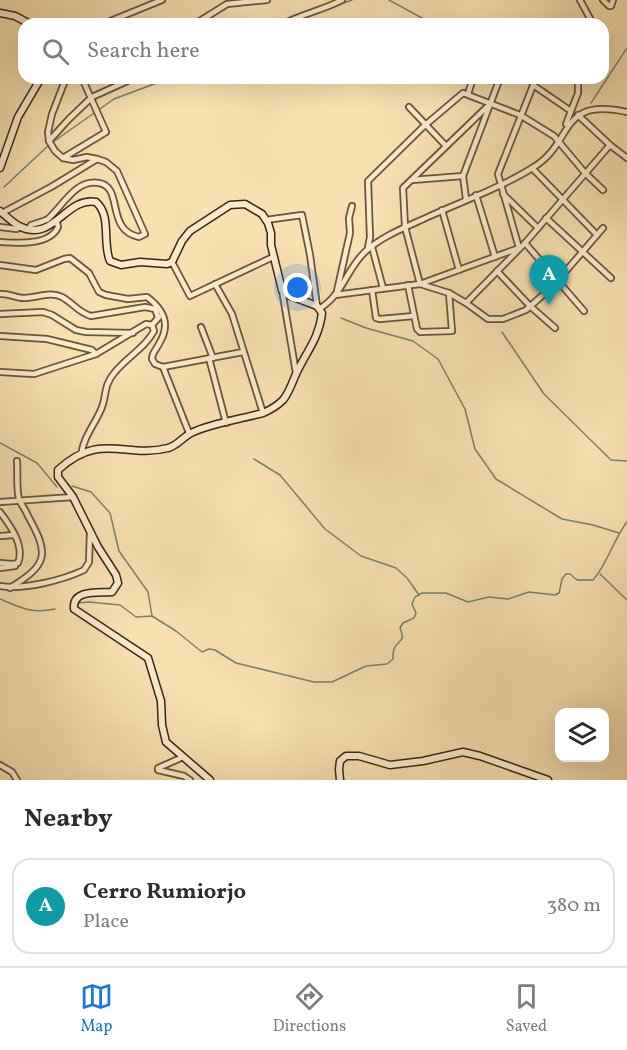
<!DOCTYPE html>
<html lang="en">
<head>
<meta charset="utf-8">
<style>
  body { margin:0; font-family:Vollkorn,serif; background:#f7f7f7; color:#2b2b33 }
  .controls { position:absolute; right:18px; bottom:18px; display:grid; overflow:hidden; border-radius:12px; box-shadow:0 6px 24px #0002 }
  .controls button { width:54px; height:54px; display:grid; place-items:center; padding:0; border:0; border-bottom:2px solid #e1e1e2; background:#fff; color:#2b2b33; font:30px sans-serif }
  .you { position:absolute; left:298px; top:288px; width:21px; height:21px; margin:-15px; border:4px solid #fff; border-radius:50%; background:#1a73e8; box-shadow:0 0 0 9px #1a73e833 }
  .badge { display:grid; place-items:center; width:39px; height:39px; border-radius:50%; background:#1a73e8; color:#fff; font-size:20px; font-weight:700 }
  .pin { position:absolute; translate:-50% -50px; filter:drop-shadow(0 2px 3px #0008) }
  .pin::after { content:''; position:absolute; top:32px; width:21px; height:18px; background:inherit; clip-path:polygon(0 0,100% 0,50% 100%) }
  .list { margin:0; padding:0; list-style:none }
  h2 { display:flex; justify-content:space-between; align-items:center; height:78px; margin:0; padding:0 24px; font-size:26px }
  h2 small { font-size:20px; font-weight:400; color:#7c7c81 }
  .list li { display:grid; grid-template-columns:39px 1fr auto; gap:18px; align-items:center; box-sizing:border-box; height:96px; margin:0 12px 12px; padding:0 12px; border:2px solid #e1e1e2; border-radius:18px }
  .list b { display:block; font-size:22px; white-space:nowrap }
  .list p { margin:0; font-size:20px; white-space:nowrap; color:#7c7c81 }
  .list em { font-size:20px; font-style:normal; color:#7c7c81 }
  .icon { flex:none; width:33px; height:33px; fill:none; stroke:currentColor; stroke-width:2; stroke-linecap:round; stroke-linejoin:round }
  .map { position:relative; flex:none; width:627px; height:780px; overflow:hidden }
  .search { position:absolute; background:#fff; box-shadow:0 6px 24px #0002; left:18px; right:18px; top:18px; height:66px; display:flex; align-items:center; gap:15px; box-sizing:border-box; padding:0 21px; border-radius:18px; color:#7c7c81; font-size:22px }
  .sheet { height:186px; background:#fff }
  nav { display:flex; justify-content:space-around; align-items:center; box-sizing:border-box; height:84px; border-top:2px solid #e1e1e2; background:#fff; font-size:16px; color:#7c7c81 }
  nav a { display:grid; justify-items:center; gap:3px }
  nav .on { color:#1a73e8 }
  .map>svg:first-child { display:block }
</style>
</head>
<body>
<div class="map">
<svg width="627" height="780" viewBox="0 0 627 780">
  <rect width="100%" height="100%" fill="#f9e0b0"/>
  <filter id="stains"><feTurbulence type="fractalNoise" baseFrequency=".00333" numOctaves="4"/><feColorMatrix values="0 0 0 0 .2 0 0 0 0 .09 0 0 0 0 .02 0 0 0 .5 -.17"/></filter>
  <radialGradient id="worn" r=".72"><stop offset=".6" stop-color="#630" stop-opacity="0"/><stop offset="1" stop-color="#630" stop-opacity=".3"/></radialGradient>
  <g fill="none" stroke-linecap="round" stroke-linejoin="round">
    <g stroke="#76816d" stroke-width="1.5">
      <polyline points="389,0 433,24"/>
      <polyline points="327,9 352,0"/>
      <polyline points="591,103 627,48"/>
      <polyline points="53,142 114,99 170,78"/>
      <polyline points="4,187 49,145"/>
      <polyline points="341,318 366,328 413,341 438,359 465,409 475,449 496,479 562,519 593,525 619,533"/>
      <polyline points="502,332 544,394 611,460 627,461"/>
      <polyline points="0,443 37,463 57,487"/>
      <polyline points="254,459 280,475 325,529 361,556 396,568 407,578 419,595"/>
      <polyline points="72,486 91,492 110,513 119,551 148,592 152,616"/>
      <polyline points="600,574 627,600"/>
      <path d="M0,599C21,608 32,614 55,609"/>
      <path d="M77,603L89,602L120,605L136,617L152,616L176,631L202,652L209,649L215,650L236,663L314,682H332L366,666L387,664L393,659C393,655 393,652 394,649C399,638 406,643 400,628L403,623L414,618L416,613L412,604L415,597L422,593H446L468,602L489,597L508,599L529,592L555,595L559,593L562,579L566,574H570L577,580H593C608,563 613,540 627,522"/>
    </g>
    <g stroke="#6a5439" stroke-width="8">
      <g id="street">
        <polyline points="580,0 593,24"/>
        <polyline points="603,0 609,6 611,6 613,0"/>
        <polyline points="103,24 162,0"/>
        <polyline points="195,24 227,4 267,0"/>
        <path d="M283,24C302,14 323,10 342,0"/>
        <polyline points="533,85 571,111"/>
        <polyline points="468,94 473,78"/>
        <polyline points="491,103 403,188 405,227 420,284 519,248 498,174 536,78"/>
        <polyline points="409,107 446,146"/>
        <polyline points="578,115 610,145"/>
        <polyline points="566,124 578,93 578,78"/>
        <polyline points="49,141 69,119 92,97 134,78"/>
        <polyline points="63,158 106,132 82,78"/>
        <polyline points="532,168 597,235"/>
        <polyline points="412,180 463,176"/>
        <polyline points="503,194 538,228"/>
        <polyline points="476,195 495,257"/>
        <polyline points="466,199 463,176 500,78"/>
        <polyline points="442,210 459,270"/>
        <polyline points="2,213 51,187 97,159"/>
        <polyline points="546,218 611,278"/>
        <polyline points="266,220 302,215 310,255 317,306"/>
        <polyline points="0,227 17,229 20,227"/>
        <path d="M29,228L31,225C36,223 43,222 48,219C63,206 75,179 99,183C124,187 105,230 139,237L145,234L117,171L106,162L97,159L87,157L73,160L63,158L55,151L49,141L48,132L52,114L66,78"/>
        <path d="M0,242C16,243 50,246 58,227L57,222"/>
        <polyline points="525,243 584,311"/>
        <polyline points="372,247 383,288"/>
        <polyline points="368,248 370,237 368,181 423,127 463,93 520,115 554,136 585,173 603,190"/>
        <polyline points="172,262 190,296 273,257"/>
        <path d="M0,265L36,270L64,259L70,258L89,273L99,292L106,295L128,299L147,297C163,309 171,323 160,342C157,349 152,352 152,359L155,364L163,367L243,352"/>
        <polyline points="497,271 530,306 555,328"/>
        <polyline points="215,284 232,314 263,413"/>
        <polyline points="408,285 417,329 420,332 452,331 449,293"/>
        <polyline points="282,290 296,373"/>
        <polyline points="372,290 376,318 380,319 414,316"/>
        <polyline points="337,291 350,233 349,218 352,206"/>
        <path d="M0,294C9,293 15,298 24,298C37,298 50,291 62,297C73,303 79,313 91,316L145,307L155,309L158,317"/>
        <polyline points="335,295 420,284 449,293 466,303 488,319 503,319 526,310 553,286 603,228"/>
        <polyline points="466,303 525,243 610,145 627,158"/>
        <path d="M319,309C345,293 346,268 367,250C382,237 401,229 419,221C457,203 499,189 534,167C575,141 558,97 627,112"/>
        <polyline points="0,314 43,312 52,315 76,330 86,332 133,333"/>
        <polyline points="201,327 213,358"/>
        <polyline points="0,336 47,339 92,350 96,354"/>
        <polyline points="209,358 226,423"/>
        <polyline points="163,367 189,433"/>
        <polyline points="0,372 34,374 96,354 146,324 152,325"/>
        <path d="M81,455C84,435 95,425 102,407C107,394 103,386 115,372C127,357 145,348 154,331L152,325L159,317"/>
        <polyline points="0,502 73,497"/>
        <path d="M0,512C10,525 25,546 18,563L12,564L0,563"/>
        <polyline points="0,536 14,535"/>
        <polyline points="0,568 15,566"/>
        <path d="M0,586C24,590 63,580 84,570L89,562L90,531"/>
        <path d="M10,588C49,564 49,554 28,516C26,510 21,505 19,499C16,487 18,473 17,461"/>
        <polyline points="183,757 158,768 158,770 184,776 190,780"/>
        <polyline points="0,765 12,772 17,780"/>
      </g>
    </g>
    <g stroke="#3b2611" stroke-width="9">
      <g id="secondary">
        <polyline points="0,13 15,16 30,24"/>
        <polyline points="0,168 18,117 41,78"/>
        <path d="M0,211C6,216 12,222 19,226C53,244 66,196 96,202C112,216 102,243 110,261L121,265L140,262L167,264L172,262L182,241L190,231L230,205L245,204L262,214L268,223L271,233V245L282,290L288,295L317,306L322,313C319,339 306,352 296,374C292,383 289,393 283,400C277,406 270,410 263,413C241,419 211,423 191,433C183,437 177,446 168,448C125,459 100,431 58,470V477L73,497L98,547L116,575L118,583L112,592C98,593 72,589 74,609L148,658L161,701L162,725L166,742L210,780"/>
        <polyline points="340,780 339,769 340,761 346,756 359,756 390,765 423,761 463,752 480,756 548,780"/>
      </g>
    </g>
    <use href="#street" stroke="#fbebcc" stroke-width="4.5"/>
    <use href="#secondary" stroke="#fbebcc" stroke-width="6"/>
  </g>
  <rect width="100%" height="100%" filter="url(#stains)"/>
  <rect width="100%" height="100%" fill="url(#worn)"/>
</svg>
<div class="controls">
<button><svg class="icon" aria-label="layers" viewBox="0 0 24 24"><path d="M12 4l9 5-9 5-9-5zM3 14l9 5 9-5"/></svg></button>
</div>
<div class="you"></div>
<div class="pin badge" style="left:549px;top:305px;background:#0f9aa8">A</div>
<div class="search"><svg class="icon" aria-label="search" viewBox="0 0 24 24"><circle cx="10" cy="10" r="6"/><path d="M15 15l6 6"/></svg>Search here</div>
</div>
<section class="sheet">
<h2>Nearby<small></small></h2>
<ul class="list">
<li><span class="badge" style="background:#0f9aa8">A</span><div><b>Cerro Rumiorjo</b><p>Place</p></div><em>380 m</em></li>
</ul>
</section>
<nav>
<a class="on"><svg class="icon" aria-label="map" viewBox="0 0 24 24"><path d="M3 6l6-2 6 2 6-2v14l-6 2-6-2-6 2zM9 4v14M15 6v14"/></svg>Map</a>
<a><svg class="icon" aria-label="directions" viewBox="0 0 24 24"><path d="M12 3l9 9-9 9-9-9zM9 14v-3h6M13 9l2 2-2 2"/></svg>Directions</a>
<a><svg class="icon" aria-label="saved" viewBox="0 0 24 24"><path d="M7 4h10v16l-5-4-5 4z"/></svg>Saved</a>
</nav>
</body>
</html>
